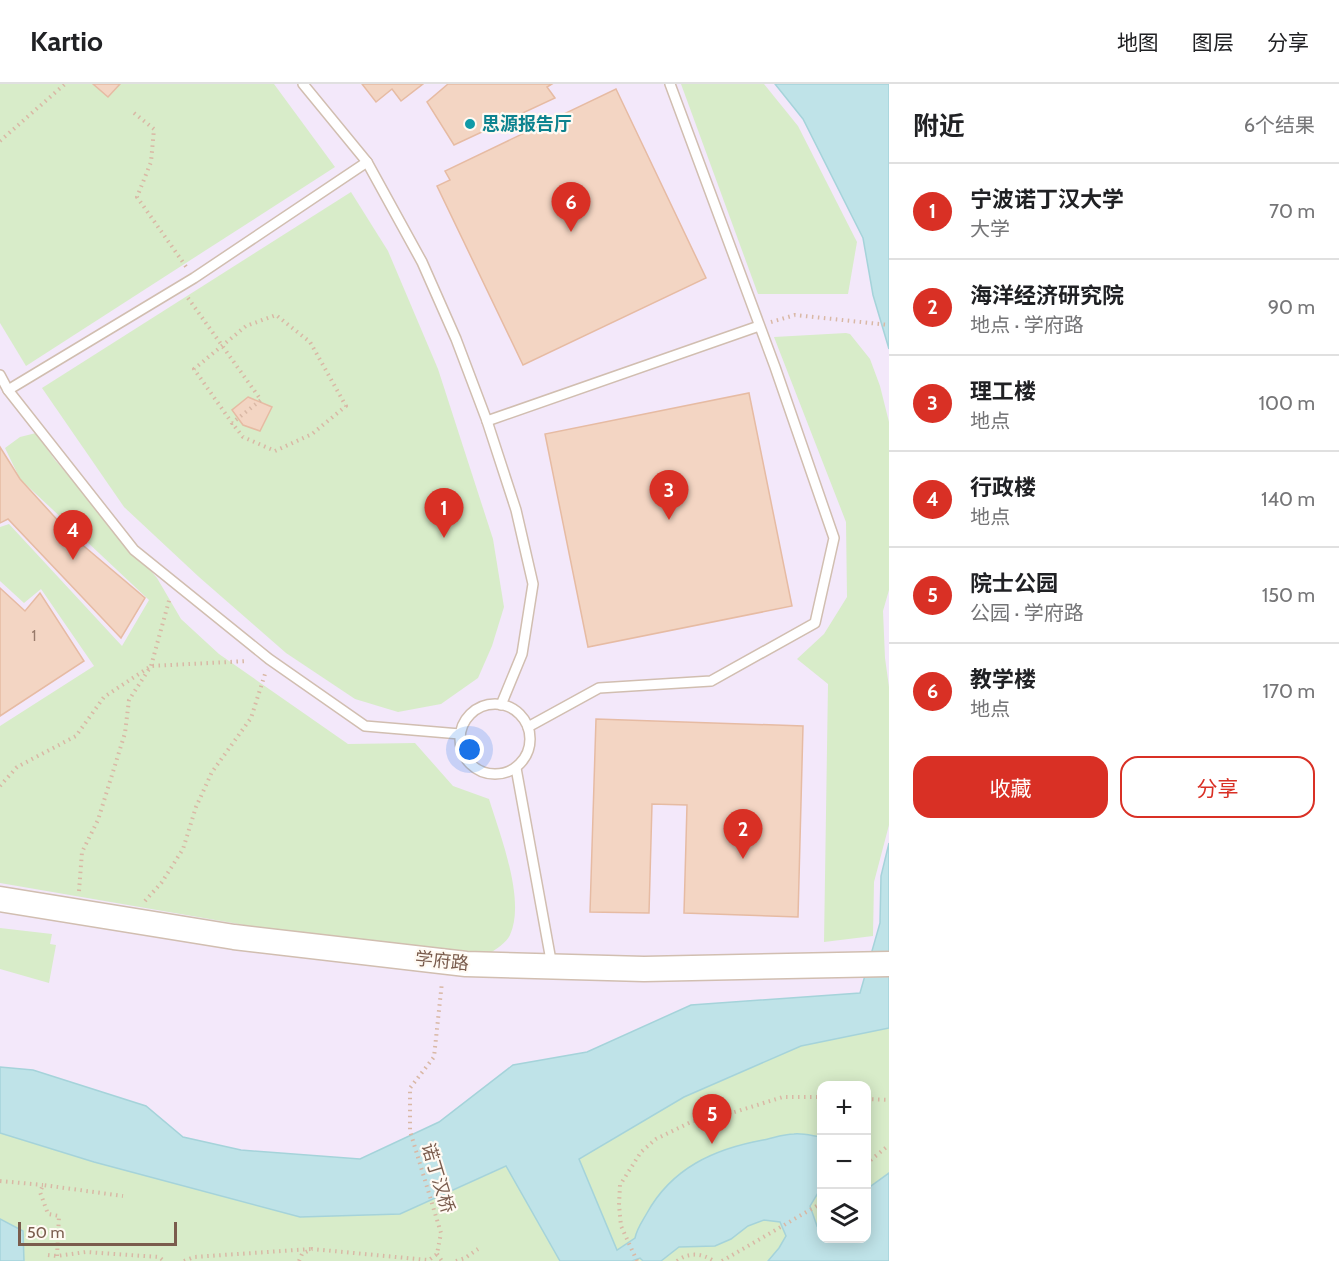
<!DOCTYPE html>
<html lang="zh">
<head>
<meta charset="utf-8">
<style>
  body { margin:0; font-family:Cabin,"Noto Sans SC",sans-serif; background:#f2f2f2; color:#202124 }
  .controls { position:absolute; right:18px; bottom:18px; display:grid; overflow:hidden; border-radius:12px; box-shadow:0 3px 15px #0003 }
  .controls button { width:54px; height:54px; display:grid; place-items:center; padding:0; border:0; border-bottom:2px solid #e0e0e0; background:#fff; color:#202124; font:30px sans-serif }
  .scale { position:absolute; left:18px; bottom:15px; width:159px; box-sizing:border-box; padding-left:6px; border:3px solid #7a5c4d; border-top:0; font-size:16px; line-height:21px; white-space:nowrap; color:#7a5c4d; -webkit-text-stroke:4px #fffaf3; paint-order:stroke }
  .you { position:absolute; left:470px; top:666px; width:21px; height:21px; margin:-15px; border:4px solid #fff; border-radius:50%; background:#1a73e8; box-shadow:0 0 0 9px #1a73e833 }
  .badge { display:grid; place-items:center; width:39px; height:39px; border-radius:50%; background:#d93025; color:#fff; font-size:20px; font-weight:700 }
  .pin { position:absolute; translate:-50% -50px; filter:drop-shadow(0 2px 3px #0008) }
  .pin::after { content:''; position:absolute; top:32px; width:21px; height:18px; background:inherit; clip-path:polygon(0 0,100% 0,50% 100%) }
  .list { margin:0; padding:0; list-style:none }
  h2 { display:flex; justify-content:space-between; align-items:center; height:78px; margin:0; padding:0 24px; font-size:26px }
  h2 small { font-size:20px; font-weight:400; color:#757577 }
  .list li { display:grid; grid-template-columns:39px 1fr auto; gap:18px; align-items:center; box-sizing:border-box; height:96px; padding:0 24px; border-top:2px solid #e0e0e0 }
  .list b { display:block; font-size:22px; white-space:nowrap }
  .list p { margin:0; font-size:20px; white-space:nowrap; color:#757577 }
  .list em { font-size:20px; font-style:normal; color:#757577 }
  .actions { display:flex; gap:12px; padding:18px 24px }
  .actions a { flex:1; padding:14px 0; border:2px solid #d93025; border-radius:18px; text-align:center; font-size:21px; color:#d93025 }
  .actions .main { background:#d93025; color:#fff }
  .icon { flex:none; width:33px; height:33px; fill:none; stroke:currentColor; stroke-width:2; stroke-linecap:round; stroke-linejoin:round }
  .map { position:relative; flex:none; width:889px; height:1177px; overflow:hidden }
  header { display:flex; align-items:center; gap:36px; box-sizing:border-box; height:84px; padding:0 30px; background:#fff; border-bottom:2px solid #e0e0e0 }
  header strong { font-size:28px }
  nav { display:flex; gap:33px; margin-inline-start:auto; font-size:21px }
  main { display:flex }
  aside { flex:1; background:#fff }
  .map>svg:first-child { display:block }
</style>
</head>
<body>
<header>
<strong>Kartio</strong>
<nav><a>地图</a><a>图层</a><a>分享</a></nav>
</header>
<main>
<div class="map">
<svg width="889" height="1177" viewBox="0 0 889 1177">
  <rect width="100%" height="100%" fill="#fdf6ec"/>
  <polygon fill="#f3e8fa" points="0,0 889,0 889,909 691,921 587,968 513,981 439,1038 360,1075 241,1066 183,1053 146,1022 33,986 0,983"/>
  <g fill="#d8ecc9" fill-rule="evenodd">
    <polygon points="0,0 274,0 335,83 26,282 0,239"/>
    <polygon points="681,0 764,0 798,42 857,158 848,210 758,210"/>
    <polygon points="351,108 388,167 438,285 493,455 504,523 492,562 478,594 441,620 398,628 355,615 286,569 199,493 124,423 42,304"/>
    <polygon points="846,249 850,250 870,275 880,302 889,338 889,506 883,527 885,574 889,603 889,741 874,798 873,852 824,858 828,600 797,575 824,550 847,513 846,438 774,253"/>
    <path d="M36,349L55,376L157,494L181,535L219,570L348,660L415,659L453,702L489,715C500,751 526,816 510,851C506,859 496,865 489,870L273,846L0,799V642L94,582L41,505L24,519L0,497V443L9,440L122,562L149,516L20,395L5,364L20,353Z"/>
    <polygon points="0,844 52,850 50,860 56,861 49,899 0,885"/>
    <path d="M889,944V1177H0V1046L400,1130L507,1082L579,1075L684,1013L801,962ZM822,1002H866V1154H822Z"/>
  </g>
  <g fill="#bfe3e8" stroke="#a5d3da" stroke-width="1.5">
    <polygon points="775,0 889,0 889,265 873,211 863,154 803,35"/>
    <path d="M889,759V944L801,962L684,1013L579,1075L617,1166L635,1154C637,1144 642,1138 647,1129C672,1084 714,1065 763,1056C773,1054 784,1050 794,1050C803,1049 813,1052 821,1053V1104L810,1122L817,1142L821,1139L822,1154H866L867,1105L889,1089V1177H768L779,1164L786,1152L780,1138L764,1136L748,1142L731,1155L715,1162L679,1163L661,1177H643L640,1174L632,1177H560L506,1082L400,1130L300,1133L94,1078L0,1049V983L33,986L146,1022L183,1053L241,1066L360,1075L439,1038L513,981L587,968L691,921L860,909L880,839L881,792Z"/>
    <polygon points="0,1135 23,1147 24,1177 0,1177"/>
  </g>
  <g fill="#f3d5c3" stroke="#e6bba3" stroke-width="1.5">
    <polygon points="93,0 120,0 108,13"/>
    <polygon points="362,0 423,0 401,17 392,5 376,18"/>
    <polygon points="448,0 552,0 547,3 555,14 454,61 427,18"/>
    <polygon points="616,5 706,194 523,281 437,102 450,96 445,87"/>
    <polygon points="749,309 792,522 588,563 545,350"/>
    <polygon points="248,313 272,323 260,347 243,341 232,326"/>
    <polygon points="0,363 20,395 72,452 145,514 121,554 8,435 0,439"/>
    <polygon points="0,504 25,527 40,509 84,577 0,632"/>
    <polygon points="596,635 803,642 798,833 684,829 687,721 652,720 649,829 590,828"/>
  </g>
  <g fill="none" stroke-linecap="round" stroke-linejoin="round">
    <g stroke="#d1beb0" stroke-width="12">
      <g id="service">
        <polyline points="303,0 367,78 422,178 456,255 487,337 516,426 533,500 522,570 501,621"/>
        <polyline points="0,291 8,306 134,466 269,575 365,642 460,650"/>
        <polyline points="8,306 194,194 367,78"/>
        <polyline points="487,337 759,242"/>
        <circle cx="495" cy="655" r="35"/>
        <polyline points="528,643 599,604 711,597 815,539 834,454 775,283 670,0"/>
        <polyline points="516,684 552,882"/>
      </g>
    </g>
    <g stroke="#d1beb0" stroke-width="27">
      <polyline id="tertiary" points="0,815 234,853 466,880 644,885 889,880"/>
    </g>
    <g stroke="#d9b8a5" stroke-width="4" stroke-dasharray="1.5 4.5" stroke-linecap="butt">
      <polyline points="134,29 154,45 151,78 137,113 187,184"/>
      <polyline points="0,57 65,0"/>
      <polyline points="188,214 261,316 232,339 194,285 246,242 276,231 310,258 346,322 312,350 275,367 243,353 232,339"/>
      <polyline points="771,238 795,231 889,241"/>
      <polyline points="0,702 17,683 76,652 104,613 151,582 248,577"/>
      <polyline points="79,807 82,768 98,736 125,649 129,616 151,582 170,513"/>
      <polyline points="145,817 162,798 183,765 196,723 212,688 251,634 265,590"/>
      <polyline points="866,1015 889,1016"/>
      <polyline points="866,1080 889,1061"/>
      <polyline points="0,1097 43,1101"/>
      <polyline points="437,1170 442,1177"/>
      <polyline points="48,1171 57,1172 86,1168 159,1173 164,1177"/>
      <polyline points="57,1172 59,1132 48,1130 40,1108 43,1101 123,1112"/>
      <polyline points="184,1177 194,1173 311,1165"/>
      <polyline points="299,1177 302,1170 312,1165 417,1175 429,1176 437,1170 441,1149 410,1047 410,1004 434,973 442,898"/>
      <polyline points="456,1177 465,1174 478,1165"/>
      <polyline points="637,1177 621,1142 619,1121 620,1101 641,1068 656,1055 693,1037 725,1031 783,1013 822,1013"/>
      <path d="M677,1177C689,1168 701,1169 714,1177"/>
      <polyline points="722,1177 822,1119"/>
    </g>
    <use href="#service" stroke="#fff" stroke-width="9"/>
    <use href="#tertiary" stroke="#fff" stroke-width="24"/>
  </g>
  <circle fill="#0f9aa8" stroke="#fffaf3" stroke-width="2" cx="470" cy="40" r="6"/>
  <g text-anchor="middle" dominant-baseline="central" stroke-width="4.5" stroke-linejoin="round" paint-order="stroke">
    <g font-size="15" fill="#987a6a">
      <text x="34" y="552">1</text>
    </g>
    <g font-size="18" font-weight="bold" fill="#0d838f" stroke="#fffaf3" text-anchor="start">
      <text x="482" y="40">思源报告厅</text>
    </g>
    <g font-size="18" fill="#7a5c4d" stroke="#fffaf3">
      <text transform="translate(442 877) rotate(6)">学府路</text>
      <text transform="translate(438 1094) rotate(73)">诺丁汉桥</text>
    </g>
  </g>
</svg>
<div class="controls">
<button>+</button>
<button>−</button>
<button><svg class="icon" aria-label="layers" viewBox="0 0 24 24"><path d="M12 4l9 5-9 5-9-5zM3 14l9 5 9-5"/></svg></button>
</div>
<div class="scale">50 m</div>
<div class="you"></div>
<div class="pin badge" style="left:444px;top:454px">1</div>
<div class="pin badge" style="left:743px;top:775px">2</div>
<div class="pin badge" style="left:669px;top:436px">3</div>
<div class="pin badge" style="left:73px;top:476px">4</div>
<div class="pin badge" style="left:712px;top:1060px">5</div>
<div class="pin badge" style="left:571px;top:148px">6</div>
</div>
<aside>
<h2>附近<small>6个结果</small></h2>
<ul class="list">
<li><span class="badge">1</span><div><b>宁波诺丁汉大学</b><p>大学</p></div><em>70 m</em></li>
<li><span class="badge">2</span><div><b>海洋经济研究院</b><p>地点 · 学府路</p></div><em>90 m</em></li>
<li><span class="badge">3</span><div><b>理工楼</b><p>地点</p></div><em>100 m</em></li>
<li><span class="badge">4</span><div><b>行政楼</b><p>地点</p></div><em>140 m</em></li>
<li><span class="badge">5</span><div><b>院士公园</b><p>公园 · 学府路</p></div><em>150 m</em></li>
<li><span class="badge">6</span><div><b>教学楼</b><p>地点</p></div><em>170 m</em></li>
</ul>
<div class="actions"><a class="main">收藏</a><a>分享</a></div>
</aside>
</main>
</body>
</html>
